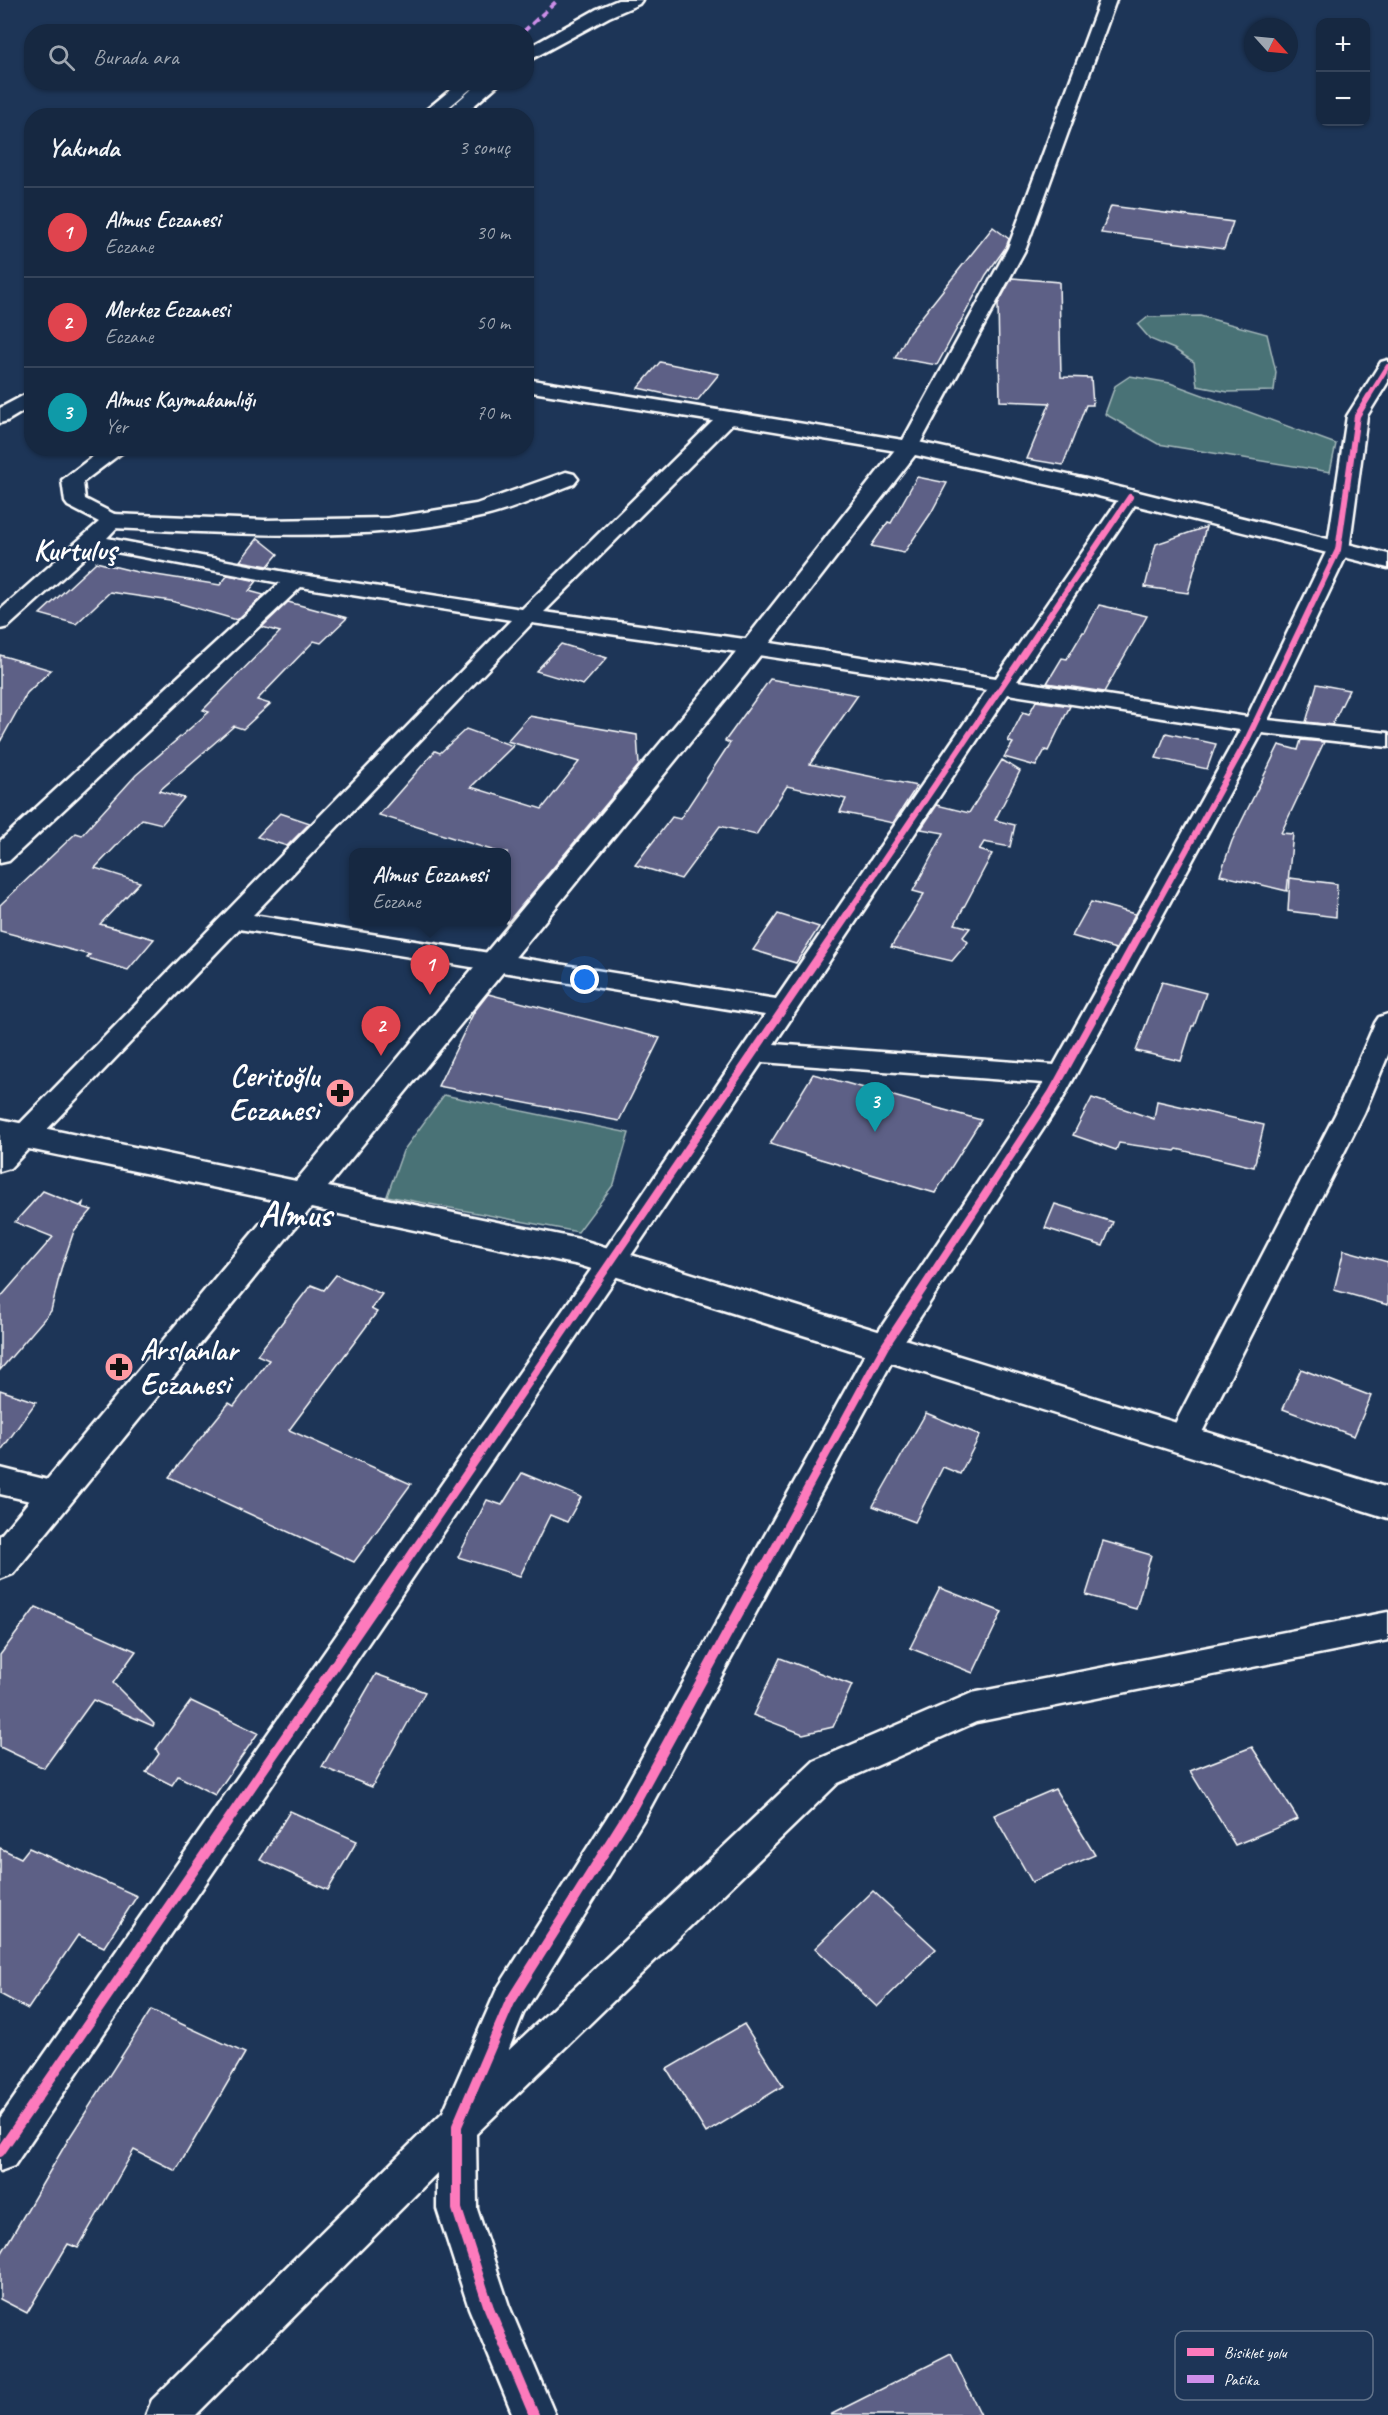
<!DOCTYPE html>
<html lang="tr">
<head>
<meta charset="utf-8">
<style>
  body { margin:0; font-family:Caveat,sans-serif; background:#23344c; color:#f1f3f6 }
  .controls { position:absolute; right:18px; top:18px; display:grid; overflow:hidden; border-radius:12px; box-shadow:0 2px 4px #0004 }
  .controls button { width:54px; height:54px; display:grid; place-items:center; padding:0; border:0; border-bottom:2px solid #35445a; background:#162841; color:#f1f3f6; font:30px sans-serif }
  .compass { position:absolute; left:1244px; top:18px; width:54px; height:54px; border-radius:50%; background:#162841; box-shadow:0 2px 4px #0004; rotate:117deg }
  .you { position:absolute; left:585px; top:980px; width:21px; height:21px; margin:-15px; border:4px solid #fff; border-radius:50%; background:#1a73e8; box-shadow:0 0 0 9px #1a73e833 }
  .badge { display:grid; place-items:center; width:39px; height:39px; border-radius:50%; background:#8abfa5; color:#fff; font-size:20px; font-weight:700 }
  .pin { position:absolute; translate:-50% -50px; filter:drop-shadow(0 2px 3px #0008) }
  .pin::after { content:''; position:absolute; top:32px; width:21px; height:18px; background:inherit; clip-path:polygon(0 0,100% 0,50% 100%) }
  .popup { position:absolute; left:349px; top:848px; width:162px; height:78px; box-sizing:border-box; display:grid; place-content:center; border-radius:12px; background:#162841; filter:drop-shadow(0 2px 4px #0005); font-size:20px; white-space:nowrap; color:#9ea6b1 }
  .popup b { font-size:22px; color:#f1f3f6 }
  .popup::after { content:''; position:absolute; left:50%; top:100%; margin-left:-12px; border:12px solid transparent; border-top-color:#162841 }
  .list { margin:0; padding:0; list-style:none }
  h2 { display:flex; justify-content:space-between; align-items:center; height:78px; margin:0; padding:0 24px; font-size:26px }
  h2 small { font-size:20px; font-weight:400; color:#9ea6b1 }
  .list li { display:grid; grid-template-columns:39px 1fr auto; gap:18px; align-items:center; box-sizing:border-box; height:90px; padding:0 24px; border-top:2px solid #35445a }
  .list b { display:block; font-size:22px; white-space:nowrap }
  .list p { margin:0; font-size:20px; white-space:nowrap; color:#9ea6b1 }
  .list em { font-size:20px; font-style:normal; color:#9ea6b1 }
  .icon { flex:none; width:33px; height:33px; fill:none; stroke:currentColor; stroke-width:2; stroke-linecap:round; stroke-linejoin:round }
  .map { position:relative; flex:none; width:1388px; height:2415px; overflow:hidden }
  .search { position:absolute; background:#162841; box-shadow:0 2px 4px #0004; left:24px; top:24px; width:510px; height:66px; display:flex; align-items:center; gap:15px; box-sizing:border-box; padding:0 21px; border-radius:24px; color:#9ea6b1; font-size:22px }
  .panel { position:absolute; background:#162841; box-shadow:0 2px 4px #0004; left:24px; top:108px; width:510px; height:348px; border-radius:24px }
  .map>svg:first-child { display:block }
</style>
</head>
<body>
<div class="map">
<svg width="1388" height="2415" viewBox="0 0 1388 2415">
  <rect width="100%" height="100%" fill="#1d3557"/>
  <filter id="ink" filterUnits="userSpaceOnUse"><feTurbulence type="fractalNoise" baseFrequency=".0167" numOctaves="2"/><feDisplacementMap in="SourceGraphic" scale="12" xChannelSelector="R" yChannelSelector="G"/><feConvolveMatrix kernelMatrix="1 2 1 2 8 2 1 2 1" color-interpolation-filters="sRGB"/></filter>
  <g filter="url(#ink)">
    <g fill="#497276" stroke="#a4b8ba" stroke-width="1.5">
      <polygon points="1200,316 1267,334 1276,372 1274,391 1228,392 1197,386 1194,362 1174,349 1150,339 1138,325 1148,317"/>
      <polygon points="1130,376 1170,383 1336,444 1330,472 1158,444 1105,414 1115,386"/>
      <polygon points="444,1095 629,1133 614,1184 578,1232 387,1196 403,1151"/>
    </g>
    <g fill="#5d6186" stroke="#fff" stroke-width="1.5">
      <polygon points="1111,206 1233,222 1224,249 1101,233"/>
      <polygon points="993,227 1009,239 1006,247 986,275 937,365 895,358 908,334"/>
      <polygon points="1012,278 1059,282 1061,377 1091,378 1093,405 1086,405 1063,465 1027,459 1050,403 1000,401 998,304"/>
      <polygon points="660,362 719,374 697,401 638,388"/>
      <polygon points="917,477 947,483 931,513 904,553 871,546 888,522 891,523"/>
      <polygon points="1206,527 1188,593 1145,587 1156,544"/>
      <polygon points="258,538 278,554 268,566 240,561"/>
      <polygon points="96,562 137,572 220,585 228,575 257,581 249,591 264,595 237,620 171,601 110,592 76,624 40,614"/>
      <polygon points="288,602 347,618 321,643 314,641 257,700 270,704 243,729 234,726 159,791 184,798 162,824 142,819 95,868 140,882 100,924 154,939 128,970 87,958 90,955 0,931 0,905 76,833 82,835 136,775 209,712 203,710 280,632 262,627"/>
      <polygon points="1099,605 1147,616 1104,692 1047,683 1062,658 1067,659 1083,632 1085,632"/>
      <polygon points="561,644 607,658 583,685 536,671"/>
      <polygon points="0,655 51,670 27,693 0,742"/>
      <polygon points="770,679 858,695 810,764 917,786 893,823 840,812 846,799 787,786 756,835 720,826 681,879 635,865 672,817 680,819 730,743 725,741"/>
      <polygon points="1317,684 1349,690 1332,725 1306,722"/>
      <polygon points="1036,701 1070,706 1048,751 1045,750 1036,766 1004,757 1013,743 1008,741 1023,712 1029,714"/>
      <polygon points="529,716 637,735 639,765 507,923 507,852 498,852 379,815 435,751 440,753 466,729 513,746 471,787 542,809 579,762 507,741"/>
      <polygon points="1166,733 1216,744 1207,769 1156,758"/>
      <polygon points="1301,740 1324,742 1281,833 1293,834 1287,891 1220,875 1232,841 1279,745 1298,750"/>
      <polygon points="1002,760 1020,771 995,820 1015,825 1010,847 984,842 979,850 992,854 955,924 970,928 963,937 968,942 952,961 891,947 924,894 913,891 944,833 921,829 937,805 969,813"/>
      <polygon points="280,813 310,823 287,846 257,837"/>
      <polygon points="1290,878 1337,884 1336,917 1288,911"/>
      <polygon points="1091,902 1135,914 1116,949 1072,936"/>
      <polygon points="778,914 819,927 796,963 753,950"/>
      <polygon points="1162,982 1206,993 1194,1026 1192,1026 1181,1061 1136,1051"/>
      <polygon points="488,994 660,1038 619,1121 438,1086 474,1012"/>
      <polygon points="813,1074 981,1120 935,1193 770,1144"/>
      <polygon points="1092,1098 1154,1119 1157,1101 1264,1125 1254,1167 1177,1149 1175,1151 1119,1143 1116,1150 1073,1135"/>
      <polygon points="43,1191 80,1206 83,1203 82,1207 92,1210 74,1231 61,1269 51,1311 0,1370 0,1298 53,1237 15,1222"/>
      <polygon points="1055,1204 1113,1222 1103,1246 1045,1228"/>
      <polygon points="1344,1250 1388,1262 1388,1305 1334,1290"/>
      <polygon points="336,1275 382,1294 371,1309 377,1312 289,1430 411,1484 354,1562 169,1477 229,1403 234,1406 269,1360 257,1355 311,1285 324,1290"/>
      <polygon points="1301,1369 1371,1396 1354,1436 1283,1409"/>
      <polygon points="0,1390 36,1402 0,1452"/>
      <polygon points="926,1413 980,1435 960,1474 943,1467 915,1522 873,1506"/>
      <polygon points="522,1473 581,1497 567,1522 550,1515 520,1576 458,1557 487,1500 502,1505"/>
      <polygon points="1103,1541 1151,1555 1136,1609 1086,1595"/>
      <polygon points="940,1588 1002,1612 973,1673 910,1648"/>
      <polygon points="36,1607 136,1651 113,1683 154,1724 153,1726 93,1700 44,1768 0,1747 0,1655"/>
      <polygon points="780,1658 852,1685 833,1727 803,1734 753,1715"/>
      <polygon points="376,1674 425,1692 372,1787 322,1767"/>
      <polygon points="191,1701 258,1733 215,1795 178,1776 172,1785 146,1772 159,1754 156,1749"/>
      <polygon points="1252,1747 1298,1819 1235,1845 1190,1771"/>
      <polygon points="1055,1789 1095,1855 1032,1882 994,1815"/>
      <polygon points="290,1811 357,1841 328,1890 260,1860"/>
      <polygon points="0,1848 21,1858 29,1848 137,1896 104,1947 78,1935 28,2009 0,1994"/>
      <polygon points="873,1891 936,1949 877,2007 815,1948"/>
      <polygon points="151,2010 245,2053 176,2171 134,2150 78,2248 68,2244 27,2313 0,2299 0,2256 68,2140"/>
      <polygon points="744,2024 783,2086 706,2133 667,2069"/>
      <polygon points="951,2354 981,2415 830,2415"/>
    </g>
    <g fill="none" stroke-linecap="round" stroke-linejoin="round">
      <g stroke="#fff" stroke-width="5">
        <g id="street">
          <path d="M1100,0H1116L1026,248L916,451L909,453L732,424L544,612L752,640L996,678L1123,493L1130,491L1137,493L1140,497L1017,681L1247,717L1327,550L1347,416L1381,362L1388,360V382L1367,416L1349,550L1268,720L1388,733V747L1262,733L1062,1100L896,1354L644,1819L523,2014L508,2051L814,1761L972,1693L1388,1612V1640L976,1722L838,1783L476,2134L477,2209L509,2306L555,2415H513L469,2308L437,2209V2173L196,2415H146L152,2400L443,2112L497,1989L620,1797L874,1338L1044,1083L762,1062L14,2166L0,2171V2118L602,1254L765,1015L239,929L10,1168L0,1171V1144L511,620L301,587L9,861L0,863V841L280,583L95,548L8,627L0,629V610L99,522L68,506L65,502L62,480L104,448H128L83,482L85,499L120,517L123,521L107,538L296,574L522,609L713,421L526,391V379L903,440L1008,248ZM532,623L752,654L987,690L776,999L253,915ZM1008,694L1240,730L1054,1065L774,1044Z"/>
          <polygon points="460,82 479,82 438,116 419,116"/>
          <polygon points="32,391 32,406 7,421 0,423 0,408"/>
          <polygon points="1388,1014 1388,1055 1364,1113 1194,1448 1183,1452 1172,1448 1167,1439 1336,1113 1375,1023 1379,1017"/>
          <polygon points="0,1468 68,1485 73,1494 68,1503 57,1507 0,1494"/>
        </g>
      </g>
      <g stroke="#fff" stroke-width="5">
        <g id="secondary">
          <polygon points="618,0 642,0 639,4 609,17 526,62 526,49 597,9"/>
          <polygon points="480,82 501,82 462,116 441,116"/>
          <polygon points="909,440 1086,479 1388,554 1388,568 1086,493 915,455 745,675 328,1187 579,1239 1388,1488 1388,1518 579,1265 311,1208 13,1574 0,1579 0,1536 279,1201 0,1143 0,1119 296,1181 727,663 901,442"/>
          <path d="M566,472L574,474L578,479L574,484C545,495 515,509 485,516C364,545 236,533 113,528L104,526L101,521L104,516L113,514L264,520L388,518L476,504Z"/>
        </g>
      </g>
      <use href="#street" fill="#1d3557" fill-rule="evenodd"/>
      <use href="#secondary" fill="#1d3557" fill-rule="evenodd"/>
      <polyline stroke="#ce8fe9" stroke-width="4" stroke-dasharray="8 4" stroke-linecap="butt" points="523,32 558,0"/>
      <g stroke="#1d3557" stroke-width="7">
        <polyline id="cycleway-far3" points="1368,398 1388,366"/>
      </g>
      <g stroke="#1d3557" stroke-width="9">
        <g id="cycleway-far2">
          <polyline points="851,909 1130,497"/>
          <polyline points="1154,909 1246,742 1338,550 1357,416 1369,396"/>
        </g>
      </g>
      <g stroke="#1d3557" stroke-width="11">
        <g id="cycleway-far1">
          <polyline points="402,1568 852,908"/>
          <polyline points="764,1568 885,1346 1052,1093 1154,908"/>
        </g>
      </g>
      <g stroke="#1d3557" stroke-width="14">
        <g id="cycleway">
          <polyline points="0,2152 403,1566"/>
          <polyline points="534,2415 489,2308 457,2209 457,2126 510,2002 632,1808 764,1566"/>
        </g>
      </g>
      <use href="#cycleway-far3" stroke="#fd7abc" stroke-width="4.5"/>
      <use href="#cycleway-far2" stroke="#fd7abc" stroke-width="6"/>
      <use href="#cycleway-far1" stroke="#fd7abc" stroke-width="8"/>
      <use href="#cycleway" stroke="#fd7abc" stroke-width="10"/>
    </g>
  </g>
  <defs>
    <g id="pharmacy-disc" transform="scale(1.5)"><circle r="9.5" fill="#ff9aa2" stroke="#1d3557"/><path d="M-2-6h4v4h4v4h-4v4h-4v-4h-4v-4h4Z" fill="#111"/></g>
  </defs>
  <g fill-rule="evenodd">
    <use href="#pharmacy-disc" x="340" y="1093"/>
    <use href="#pharmacy-disc" x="119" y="1367"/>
  </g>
  <g text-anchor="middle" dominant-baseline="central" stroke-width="5" stroke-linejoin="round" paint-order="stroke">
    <g font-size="30" font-weight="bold" fill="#fff" stroke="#1d3557">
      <text x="75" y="550">Kurtuluş</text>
    </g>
    <g font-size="30" font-weight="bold" fill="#fff" stroke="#1d3557" text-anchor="end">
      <text x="319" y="1076">Ceritoğlu<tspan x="319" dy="34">Eczanesi</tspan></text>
      <text x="140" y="1350" text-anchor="start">Arslanlar<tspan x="140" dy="34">Eczanesi</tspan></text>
    </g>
    <g font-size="36" font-weight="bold" fill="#fff" stroke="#1d3557">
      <text x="295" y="1214">Almus</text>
    </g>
  </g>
  <rect x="1175" y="2331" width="198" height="69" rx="9" fill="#1d3557" stroke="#617289" stroke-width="1.5"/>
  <rect x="1187" y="2348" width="27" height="8" fill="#fd7abc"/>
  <rect x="1187" y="2375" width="27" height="8" fill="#ce8fe9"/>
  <g font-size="16" fill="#fff">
    <text x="1224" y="2358">Bisiklet yolu</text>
    <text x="1224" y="2385">Patika</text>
  </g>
</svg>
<div class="controls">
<button>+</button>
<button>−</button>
</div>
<svg class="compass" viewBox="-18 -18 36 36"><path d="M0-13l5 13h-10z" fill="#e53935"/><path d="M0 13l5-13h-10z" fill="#9ea6b1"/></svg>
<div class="you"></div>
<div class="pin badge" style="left:430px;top:995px;background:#e0444e">1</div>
<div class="popup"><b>Almus Eczanesi</b>Eczane</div>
<div class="pin badge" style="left:381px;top:1056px;background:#e0444e">2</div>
<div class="pin badge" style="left:875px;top:1132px;background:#0f9aa8">3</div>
<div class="search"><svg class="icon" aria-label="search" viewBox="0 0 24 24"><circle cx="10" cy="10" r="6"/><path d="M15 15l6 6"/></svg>Burada ara</div>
<section class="panel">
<h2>Yakında<small>3 sonuç</small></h2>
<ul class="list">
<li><span class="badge" style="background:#e0444e">1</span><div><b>Almus Eczanesi</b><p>Eczane</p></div><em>30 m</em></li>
<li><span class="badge" style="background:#e0444e">2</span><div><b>Merkez Eczanesi</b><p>Eczane</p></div><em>50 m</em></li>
<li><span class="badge" style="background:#0f9aa8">3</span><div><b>Almus Kaymakamlığı</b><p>Yer</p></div><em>70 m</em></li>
</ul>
</section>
</div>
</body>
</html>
